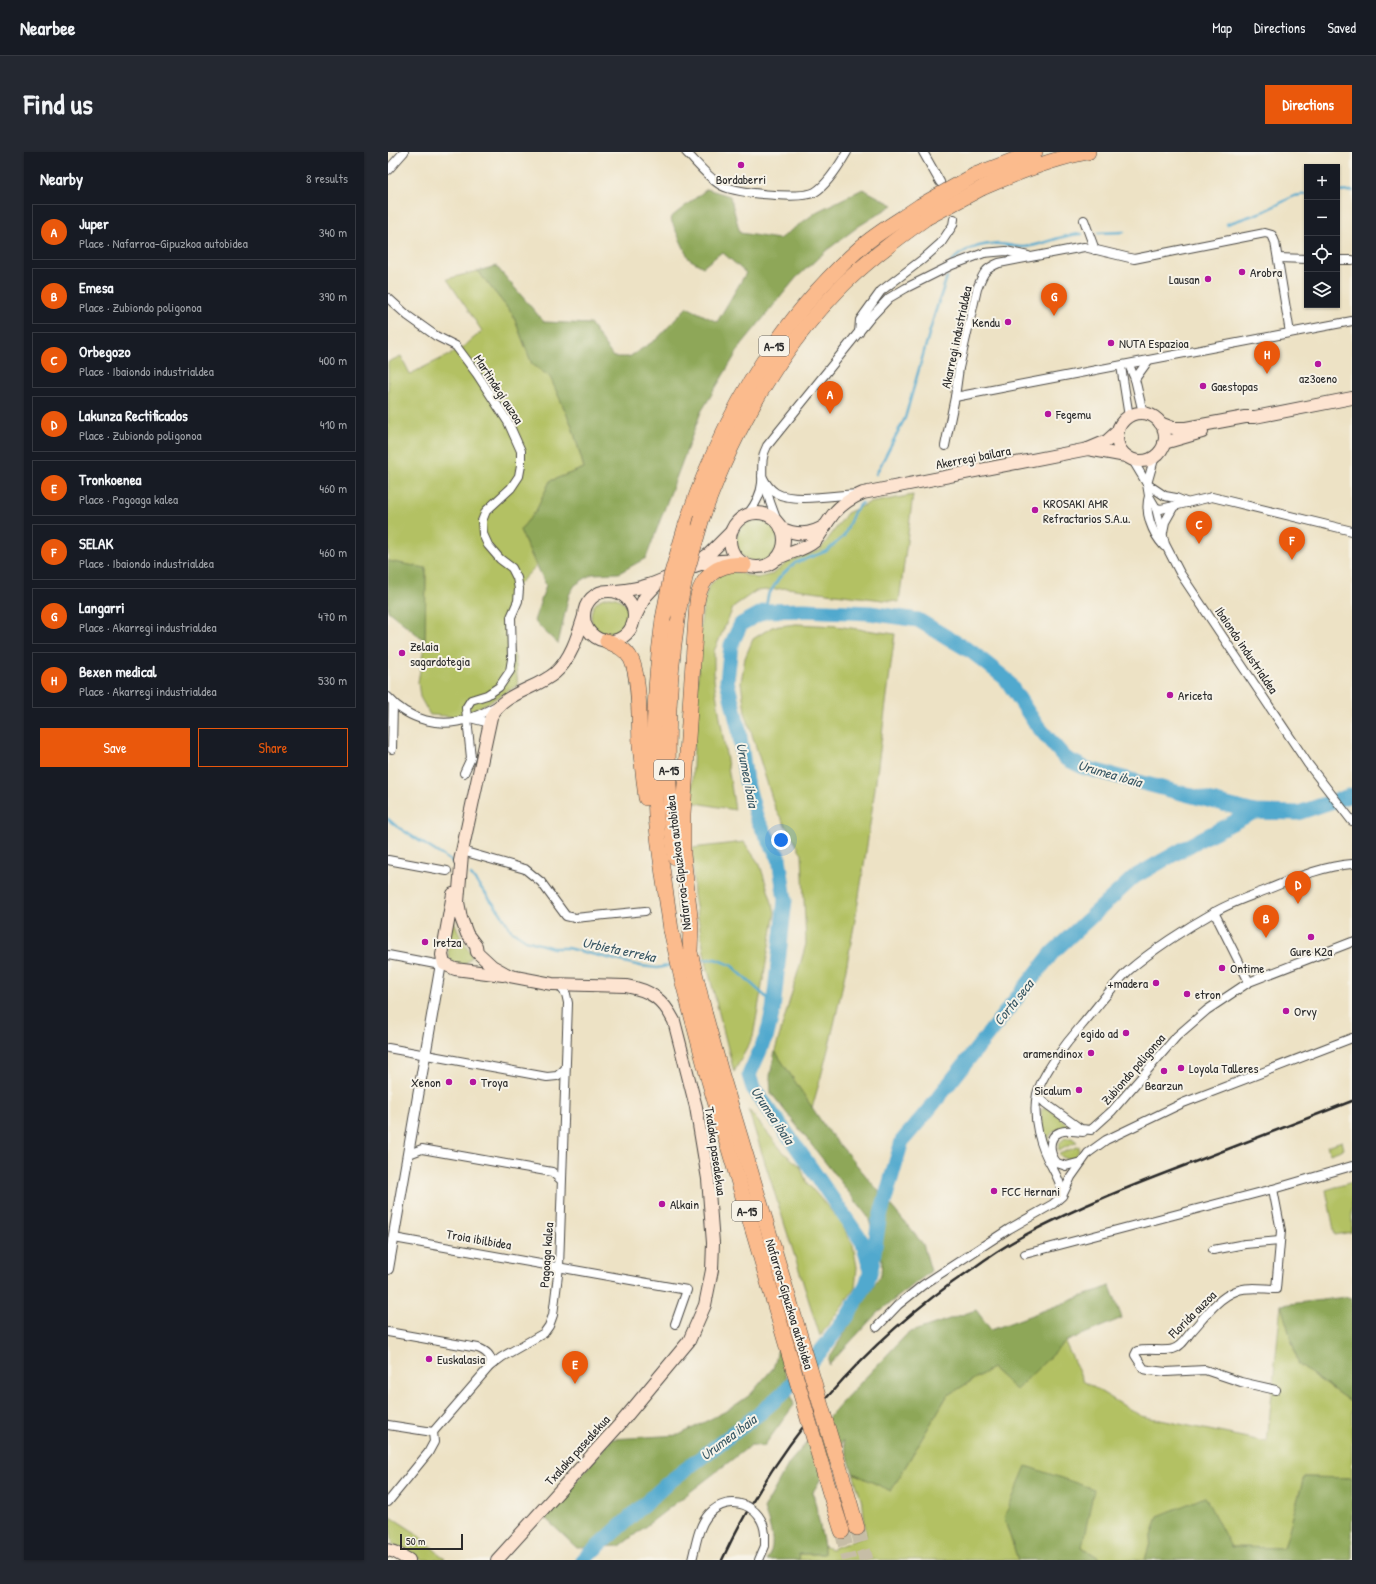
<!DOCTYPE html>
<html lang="en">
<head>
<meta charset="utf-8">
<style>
  body { margin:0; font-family:"Patrick Hand",sans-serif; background:#242831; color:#f1f3f6 }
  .controls { position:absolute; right:12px; top:12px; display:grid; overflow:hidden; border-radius:0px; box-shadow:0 1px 3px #0004 }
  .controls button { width:36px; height:36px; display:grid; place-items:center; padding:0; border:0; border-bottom:1px solid #363941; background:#171b24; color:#f1f3f6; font:20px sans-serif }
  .scale { position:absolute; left:12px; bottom:10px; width:63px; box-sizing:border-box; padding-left:4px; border:2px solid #2b2b2b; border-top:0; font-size:11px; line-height:14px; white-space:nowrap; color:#2b2b2b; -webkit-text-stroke:3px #f7f3e8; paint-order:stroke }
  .you { position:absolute; left:393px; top:688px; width:14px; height:14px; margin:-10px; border:3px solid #fff; border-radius:50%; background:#1a73e8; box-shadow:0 0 0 6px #1a73e833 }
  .badge { display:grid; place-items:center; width:26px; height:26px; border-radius:50%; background:#ea580c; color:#fff; font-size:13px; font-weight:700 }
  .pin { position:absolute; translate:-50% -33px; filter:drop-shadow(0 1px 2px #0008) }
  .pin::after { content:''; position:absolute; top:21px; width:14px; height:12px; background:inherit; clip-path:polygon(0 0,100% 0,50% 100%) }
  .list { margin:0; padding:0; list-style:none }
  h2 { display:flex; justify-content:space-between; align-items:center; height:52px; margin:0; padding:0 16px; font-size:17px }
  h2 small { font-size:13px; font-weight:400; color:#9ea1a6 }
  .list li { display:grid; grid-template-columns:26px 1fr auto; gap:12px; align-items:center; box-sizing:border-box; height:56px; margin:0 8px 8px; padding:0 8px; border:1px solid #363941; border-radius:0px }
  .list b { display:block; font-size:15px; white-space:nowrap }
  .list p { margin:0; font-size:13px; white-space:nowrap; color:#9ea1a6 }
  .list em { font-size:13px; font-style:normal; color:#9ea1a6 }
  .actions { display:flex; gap:8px; padding:12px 16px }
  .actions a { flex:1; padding:9px 0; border:1px solid #ea580c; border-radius:0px; text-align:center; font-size:14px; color:#ea580c }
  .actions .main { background:#ea580c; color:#fff }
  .icon { flex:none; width:22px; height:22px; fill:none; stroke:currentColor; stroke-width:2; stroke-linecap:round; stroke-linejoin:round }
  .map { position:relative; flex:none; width:964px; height:1408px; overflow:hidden; border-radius:0px }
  header { display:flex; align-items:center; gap:24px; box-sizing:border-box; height:56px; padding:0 20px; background:#171b24; border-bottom:1px solid #363941 }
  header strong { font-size:19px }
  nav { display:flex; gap:22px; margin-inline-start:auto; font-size:14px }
  .intro { display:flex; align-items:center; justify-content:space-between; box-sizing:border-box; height:96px; padding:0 24px }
  h1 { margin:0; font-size:28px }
  .button { padding:10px 18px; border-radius:0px; background:#ea580c; color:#fff; font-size:14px; font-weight:700 }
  main { display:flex; gap:24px; padding:0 24px }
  aside { flex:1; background:#171b24; border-radius:0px; box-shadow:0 1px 3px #0004 }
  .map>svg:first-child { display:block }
</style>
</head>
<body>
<header>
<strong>Nearbee</strong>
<nav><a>Map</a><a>Directions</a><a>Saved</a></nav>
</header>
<div class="intro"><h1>Find us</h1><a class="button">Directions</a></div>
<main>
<aside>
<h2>Nearby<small>8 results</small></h2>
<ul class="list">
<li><span class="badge">A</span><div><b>Juper</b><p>Place · Nafarroa-Gipuzkoa autobidea</p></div><em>340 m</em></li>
<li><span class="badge">B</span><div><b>Emesa</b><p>Place · Zubiondo poligonoa</p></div><em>390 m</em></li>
<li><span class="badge">C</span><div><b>Orbegozo</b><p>Place · Ibaiondo industrialdea</p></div><em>400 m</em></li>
<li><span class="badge">D</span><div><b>Lakunza Rectificados</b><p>Place · Zubiondo poligonoa</p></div><em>410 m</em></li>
<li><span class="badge">E</span><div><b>Tronkoenea</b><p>Place · Pagoaga kalea</p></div><em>460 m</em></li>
<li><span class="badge">F</span><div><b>SELAK</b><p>Place · Ibaiondo industrialdea</p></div><em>460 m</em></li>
<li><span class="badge">G</span><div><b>Langarri</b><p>Place · Akarregi industrialdea</p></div><em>470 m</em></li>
<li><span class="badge">H</span><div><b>Bexen medical</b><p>Place · Akarregi industrialdea</p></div><em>530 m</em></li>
</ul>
<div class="actions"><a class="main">Save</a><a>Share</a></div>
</aside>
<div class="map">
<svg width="964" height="1408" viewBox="0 0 964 1408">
  <rect width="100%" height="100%" fill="#f7f3e8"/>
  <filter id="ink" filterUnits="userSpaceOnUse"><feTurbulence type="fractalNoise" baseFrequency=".025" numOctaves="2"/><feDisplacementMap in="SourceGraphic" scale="8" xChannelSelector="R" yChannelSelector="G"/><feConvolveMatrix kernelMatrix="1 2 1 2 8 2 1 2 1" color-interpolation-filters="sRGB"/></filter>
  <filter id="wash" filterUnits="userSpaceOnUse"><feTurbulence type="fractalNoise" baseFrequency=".012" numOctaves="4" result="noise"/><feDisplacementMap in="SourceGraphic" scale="16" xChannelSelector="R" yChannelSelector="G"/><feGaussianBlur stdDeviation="0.9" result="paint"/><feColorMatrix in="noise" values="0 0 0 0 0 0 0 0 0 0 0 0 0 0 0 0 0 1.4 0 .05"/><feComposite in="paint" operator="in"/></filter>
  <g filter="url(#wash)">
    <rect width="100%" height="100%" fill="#ede2c5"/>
    <g fill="#b3c163" stroke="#6f7647">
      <path d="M90,119L125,163L144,212L162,224L184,274L196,316L162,329L148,359L132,378L148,414L127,436V446L119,462V484L127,506L130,533C114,543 86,560 68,564C60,565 50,563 42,563L32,545L30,530L37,489L38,417L0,409V210L13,204L22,222L73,197L94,179L59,127Z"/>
      <polygon points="525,343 511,450 399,436 368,439 346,454 326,499 326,528 347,658 303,650 313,468 317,445 321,434 331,423 344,419 369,426 385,422 401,409 432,398 459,361 481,351"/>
      <circle cx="369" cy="389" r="21"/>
      <circle cx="222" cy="464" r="19"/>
      <path d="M408,472L448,474L507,482C486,640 470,802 424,956L387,899L418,792L414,702L387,656L357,560L353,530L357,506L365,487L384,475Z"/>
      <polygon points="356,690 372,713 387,760 365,885 346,920 317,806 306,743 304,696"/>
      <path d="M65,767L73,786L84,803C79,818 60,814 60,799C60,788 63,777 65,767Z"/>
      <path d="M655,956H660L682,975C666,977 662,979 658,995L655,987L653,959Z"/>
      <polygon points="360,957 395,1000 412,1014 419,1031 452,1069 465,1093 469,1115 467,1136 432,1184"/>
      <polygon points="677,986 684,986 689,990 670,999 671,991"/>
      <polygon points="954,989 956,997 942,1002 939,994"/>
      <path d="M691,994V999L686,1006C680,1007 675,1007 671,1002Z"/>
      <polygon points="964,1030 964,1080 947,1083 938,1038"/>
      <polygon points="893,1153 911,1213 964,1251 964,1326 916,1325 896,1396 843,1395 770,1364 757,1408 714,1408 694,1395 616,1366 630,1408 411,1408 410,1402 436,1402 436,1394 443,1397 478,1384 475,1354 465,1321 503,1339 559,1244 604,1216 628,1237 677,1190 695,1229 753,1264 879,1290"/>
      <polygon points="3,1365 28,1381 58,1408 35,1408 15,1396 5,1393 2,1376"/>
    </g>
    <g fill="#8ea759" stroke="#5c6942">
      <polygon points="319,37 342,44 352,81 391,87 430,59 475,37 505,53 471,74 439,98 408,126 354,192 313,260 258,406 231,421 204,422 187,433 181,443 170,492 146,469 158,433 132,378 148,359 162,329 196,316 184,274 162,225 144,212 125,163 90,119 108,114 156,170 203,172 225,205 241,205 269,187 299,155 329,170 358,121 334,100 315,115 301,107 282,66"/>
      <polygon points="0,409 38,416 37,489 0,459"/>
      <polygon points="387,899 437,975 535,1092 543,1119 489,1161 441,1213 441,1206 493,1122 494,1109 480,1065 383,941 382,924"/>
      <path d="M722,1134L734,1166L677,1190L628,1238L604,1216L559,1244L503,1339L465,1321L455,1289L425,1340L436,1394V1402H410L411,1408H378C380,1405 382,1402 383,1399C387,1387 380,1368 376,1357L401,1311L454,1250L520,1181L588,1158L603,1178Z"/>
      <polygon points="958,1145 964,1146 964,1251 911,1213 893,1153"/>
      <polygon points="390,1195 406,1253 376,1294 363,1293 232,1394 189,1396 157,1366 224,1287 291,1283 340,1258 362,1243 385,1216 388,1207"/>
      <polygon points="638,1314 706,1337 694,1395 714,1408 630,1408 616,1366"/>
      <polygon points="916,1325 964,1326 964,1408 757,1408 770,1364 817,1345 843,1395 896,1396"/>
    </g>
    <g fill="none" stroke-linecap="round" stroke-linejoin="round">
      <g stroke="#51a9ce" stroke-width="2.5">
        <polyline points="949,40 964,39"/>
        <polyline points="839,72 877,59 906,44 919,42"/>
        <polyline points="710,81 736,80"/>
        <path d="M564,110C572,97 597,91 612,92C620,92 629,96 637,95C656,93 674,82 694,82"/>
        <polyline points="488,322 517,266 547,161 559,125"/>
        <polyline points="377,459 380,444 391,426 407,411 439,399 456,384 466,360 474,351"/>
        <polyline points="0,667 8,674 66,711"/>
        <polyline points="83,723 112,760 123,778 138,788 165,796 179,796 253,814 269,816 285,813"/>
        <polyline points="310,808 327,807 343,813 379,846 385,858"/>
      </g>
      <g stroke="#51a9ce" stroke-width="15">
        <polyline points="484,1113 491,1068 514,989 538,961 665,800 746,725 811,688 866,660"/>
        <polyline points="195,1408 281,1330 372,1261 397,1239 432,1200 459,1165 478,1133 483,1118 475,1091 405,990 365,936 361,923 379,883 385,858 397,748 391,706 369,667 358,628 351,578 339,529 343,493 353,472 377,459 416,458 482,461 530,468 584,500 618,527 647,571 677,606 697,616 866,660 910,661 964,643"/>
      </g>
    </g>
  </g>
  <g filter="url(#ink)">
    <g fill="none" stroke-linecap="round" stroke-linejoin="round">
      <g stroke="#c6bda6" stroke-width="15" stroke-dasharray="15 8" stroke-linecap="butt">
        <polyline points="469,1376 478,1408"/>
        <polyline points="454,1379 461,1408"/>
      </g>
      <g stroke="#484642" stroke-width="10">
        <g id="minor">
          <path d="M298,0C308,10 319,24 331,32C343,41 413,48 427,40C439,33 452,12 459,0"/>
          <polyline points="535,0 552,30"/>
          <polyline points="0,18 16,0"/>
          <polyline points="696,68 707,98"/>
          <polyline points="890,106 919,107"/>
          <polyline points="949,108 964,108"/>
          <polyline points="0,146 20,164 48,184 68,194 89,222 120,270 133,299 133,313 131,324 123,336 98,359 94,369 95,382 100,393 112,407 124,416 129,426 131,437 130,449 123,465 124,507 122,519 111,535 99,543 83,548 78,556 83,606 76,621"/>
          <polyline points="471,181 472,168 493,139 535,107 553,91 565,73 566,67"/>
          <path d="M902,181L887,90L884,83L877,81L746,107L696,95L611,111C596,117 595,122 589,137L571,216L567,245L964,169"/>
          <polyline points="741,213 747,227 755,261"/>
          <polyline points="733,214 741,265"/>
          <polyline points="747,227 760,209"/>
          <polyline points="557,294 567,245"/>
          <polyline points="744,307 759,332 761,344 768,356 777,392 792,421 920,612 964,669"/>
          <path d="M374,324C377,330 381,337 388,341C405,351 448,343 469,342"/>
          <polyline points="377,332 382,350 389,369"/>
          <polyline points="759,332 777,344 788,346 800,351"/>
          <polyline points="759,332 767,304"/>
          <path d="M761,344C756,360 764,381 776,394"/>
          <polyline points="768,356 773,357 824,345 964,379"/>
          <path d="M360,362C367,353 373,343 374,331C375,317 372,307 379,294L483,165L501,146L518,136L564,113L596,101L618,99L640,104"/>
          <polyline points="775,380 777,370 786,354"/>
          <path d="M0,545C20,568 53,577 82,566C92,563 101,558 110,553"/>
          <polyline points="82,566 98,570 103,565"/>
          <polyline points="4,597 5,551"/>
          <polyline points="74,699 137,717 153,730 178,764 187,766 257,759"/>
          <polyline points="0,708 59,719"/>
          <polyline points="826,760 861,830"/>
          <polyline points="0,803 58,814"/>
          <polyline points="0,896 159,925 169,924 177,917"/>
          <polyline points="651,938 653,947 657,951 690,975 693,977 703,978 724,959 789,884 819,858 861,830 964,790"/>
          <polyline points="21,1002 34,997 164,1020 173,1028"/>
          <path d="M693,1010L678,1014L669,1011C661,1002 659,985 672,980C679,977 688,980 695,980"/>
          <path d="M885,1037L893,1079L888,1137C876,1137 859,1134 848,1139C829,1146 816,1166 803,1180C798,1186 793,1195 785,1197C776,1200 760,1196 749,1199L747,1203L756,1217L761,1218L778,1220L817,1218L853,1230L888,1238"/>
          <path d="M674,1043C673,1031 669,1025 664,1015C652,995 644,966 649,942C654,922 679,890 693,874C708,857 724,834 740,819C763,799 798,776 825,761C843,750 864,744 883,736C910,725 936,714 964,712"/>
          <polyline points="6,1086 299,1138 287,1172"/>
          <polyline points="825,1098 857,1092 892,1089"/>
          <polyline points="637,1102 885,1037 964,1014"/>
          <polyline points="489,1175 510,1153 535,1133 621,1077 665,1052 674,1044 683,1025 700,1001 718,988 795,951 964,886"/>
          <path d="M0,1180L90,1196C98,1199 105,1204 102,1214"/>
          <polyline points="0,1273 45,1280 102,1214 114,1205 156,1181 161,1174 165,1163 171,1115 180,851 178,842 170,832"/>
          <polyline points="0,1350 40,1301 46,1290 45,1280"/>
          <polyline points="371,1408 377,1394 377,1382"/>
        </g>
      </g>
      <g stroke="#484642" stroke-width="12">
        <polyline id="tertiary" points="0,1117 54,806"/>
      </g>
      <g stroke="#484642" stroke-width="14">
        <g id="secondary">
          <circle cx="753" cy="285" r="24"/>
          <polyline points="772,271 785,276 798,276 857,265 867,265 964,246"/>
          <polyline points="776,291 814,280"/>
          <polyline points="700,297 738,304"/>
          <circle cx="369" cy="388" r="27"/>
          <path d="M393,376C409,384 424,383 438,373"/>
          <path d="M390,406C402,400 417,398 427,389C433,383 436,375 441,368C449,355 461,347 475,341L700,297L719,289L730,279"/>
          <polyline points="308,411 321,402 342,381"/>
          <circle cx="221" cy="464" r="25"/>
          <path d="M228,439C240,438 252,436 264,432C294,421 312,406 346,409"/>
          <polyline points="247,465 257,445 270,431"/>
          <path d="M74,702L70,750L73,766L79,782L88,794L89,800L104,814L122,824L164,832L238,834C262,838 275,847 286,869L308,955L320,1027L325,1091L324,1118L317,1153L301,1189L232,1272L109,1408"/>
          <path d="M72,709L103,565C115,541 148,537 167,521C183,507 190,483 196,464"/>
          <polyline points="65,742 54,803 56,812 67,817 115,823"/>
          <polyline points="0,1398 7,1400 21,1408"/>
        </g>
      </g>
      <g stroke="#484642" stroke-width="16">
        <g id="motorway">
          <polyline points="587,23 647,0"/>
          <path d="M594,36C628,21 663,7 700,0"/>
          <path d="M314,366C342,288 381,214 437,152C445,144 452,135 460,128C484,105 511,85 538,66"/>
          <path d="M297,376C332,270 388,171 472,96C490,80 512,68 532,54"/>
          <path d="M275,467C266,533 264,598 268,664C271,702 278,740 283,778"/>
          <path d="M219,489C228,493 238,497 243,507C252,524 251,573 252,594C254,612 256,629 258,646"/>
          <path d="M287,705C277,624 278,542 290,461"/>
          <path d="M302,800L303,773L295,703V662L309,450C312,425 331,410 356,413"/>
          <polyline points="457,1334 469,1376"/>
          <polyline points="441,1338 454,1379"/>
        </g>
      </g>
      <use href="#minor" stroke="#fff" stroke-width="8"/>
      <use href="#tertiary" stroke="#fff" stroke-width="10"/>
      <use href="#secondary" stroke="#fde4d1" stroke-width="12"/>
      <use href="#motorway" stroke="#fbbb8d" stroke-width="15"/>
      <path stroke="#2b2b2b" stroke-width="2.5" d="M334,1408C389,1290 476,1189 584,1117C600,1105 617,1094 635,1084C691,1054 750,1031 809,1009C861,989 912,969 964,949"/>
      <g stroke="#484642" stroke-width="10" stroke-linecap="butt">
        <path id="minor-bridge" d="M304,1408C308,1393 310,1374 321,1362C341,1340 375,1353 377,1382"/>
      </g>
      <g stroke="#484642" stroke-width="16" stroke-linecap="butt">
        <g id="motorway-bridge">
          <polyline points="532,54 587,23"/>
          <polyline points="538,66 594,36"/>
          <polyline points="290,461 297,426 314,366"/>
          <polyline points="275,467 283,424 297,376"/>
          <polyline points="283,778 294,827 321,929 441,1338"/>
          <polyline points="302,800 317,863 334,924 457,1334"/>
        </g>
      </g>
      <use href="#minor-bridge" stroke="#fff" stroke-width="8"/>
      <use href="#motorway-bridge" stroke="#fbbb8d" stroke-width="15"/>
    </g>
  </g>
  <g fill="#b5179e" stroke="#f7f3e8" stroke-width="1.5">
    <circle cx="353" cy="13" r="4"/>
    <circle cx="854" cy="120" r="4"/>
    <circle cx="820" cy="127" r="4"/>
    <circle cx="620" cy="170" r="4"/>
    <circle cx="723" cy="191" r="4"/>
    <circle cx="930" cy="212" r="4"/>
    <circle cx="815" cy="234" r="4"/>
    <circle cx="660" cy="262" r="4"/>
    <circle cx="647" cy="358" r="4"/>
    <circle cx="14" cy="501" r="4"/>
    <circle cx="782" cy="543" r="4"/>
    <circle cx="923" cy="785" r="4"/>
    <circle cx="37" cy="790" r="4"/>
    <circle cx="834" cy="816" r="4"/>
    <circle cx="768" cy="831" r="4"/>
    <circle cx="799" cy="842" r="4"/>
    <circle cx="898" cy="859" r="4"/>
    <circle cx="738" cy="881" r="4"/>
    <circle cx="703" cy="901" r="4"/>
    <circle cx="793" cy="916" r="4"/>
    <circle cx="776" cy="919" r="4"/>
    <circle cx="61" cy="930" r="4"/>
    <circle cx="85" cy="930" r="4"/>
    <circle cx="691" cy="938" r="4"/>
    <circle cx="606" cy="1039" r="4"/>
    <circle cx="274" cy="1052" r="4"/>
    <circle cx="41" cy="1207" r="4"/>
  </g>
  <g text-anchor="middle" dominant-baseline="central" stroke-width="4" stroke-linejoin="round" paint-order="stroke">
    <g fill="#f7f3e8" stroke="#686764" stroke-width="1">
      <rect x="371" y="184" width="30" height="20" rx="3"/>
      <rect x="266" y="608" width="30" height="20" rx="3"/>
      <rect x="344" y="1049" width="30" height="20" rx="3"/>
    </g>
    <g font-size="12" font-weight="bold" fill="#2b2b2b">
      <text x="386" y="194">A-15</text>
      <text x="281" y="618">A-15</text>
      <text x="359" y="1059">A-15</text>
    </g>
    <g font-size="13" fill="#2b2b2b" stroke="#f7f3e8" text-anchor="start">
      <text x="353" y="27" text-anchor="middle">Bordaberri</text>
      <text x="862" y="120">Arobra</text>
      <text x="812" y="127" text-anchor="end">Lausan</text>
      <text x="612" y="170" text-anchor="end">Kendu</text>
      <text x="731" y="191">NUTA Espazioa</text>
      <text x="930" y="226" text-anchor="middle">az3oeno</text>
      <text x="823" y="234">Gaestopas</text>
      <text x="668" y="262">Fegemu</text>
      <text x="655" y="351">KROSAKI AMR<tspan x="655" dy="15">Refractarios S.A.u.</tspan></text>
      <text x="22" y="494">Zelaia<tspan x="22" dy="15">sagardotegia</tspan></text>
      <text x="790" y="543">Ariceta</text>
      <text x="45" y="790">Iretza</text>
      <text x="923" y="799" text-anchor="middle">Gure K2a</text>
      <text x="842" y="816">Ontime</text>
      <text x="760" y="831" text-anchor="end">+madera</text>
      <text x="807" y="842">etron</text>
      <text x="906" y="859">Orvy</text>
      <text x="730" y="881" text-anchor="end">egido ad</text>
      <text x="695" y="901" text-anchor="end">aramendinox</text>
      <text x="801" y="916">Loyola Talleres</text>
      <text x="53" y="930" text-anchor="end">Xenon</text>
      <text x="93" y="930">Troya</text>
      <text x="776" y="933" text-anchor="middle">Bearzun</text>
      <text x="683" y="938" text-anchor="end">Sicalum</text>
      <text x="614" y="1039">FCC Hernani</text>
      <text x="282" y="1052">Alkain</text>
      <text x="49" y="1207">Euskalasia</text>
    </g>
    <g font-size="13" fill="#2b2b2b" stroke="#f7f3e8">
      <text transform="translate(568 185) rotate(-78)">Akarregi industrialdea</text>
      <text transform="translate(111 237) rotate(57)">Martindegi auzoa</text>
      <text transform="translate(585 305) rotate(-11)">Akerregi bailara</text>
      <text transform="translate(859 498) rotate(56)">Ibaiondo industrialdea</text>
      <text transform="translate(290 711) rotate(-97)">Nafarroa-Gipuzkoa autobidea</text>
      <text transform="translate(745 917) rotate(-49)">Zubiondo poligonoa</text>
      <text transform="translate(328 999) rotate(82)">Txalaka pasealekua</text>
      <text transform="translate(91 1087) rotate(10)">Troia ibilbidea</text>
      <text transform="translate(158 1103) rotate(-86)">Pagoaga kalea</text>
      <text transform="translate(402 1152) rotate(73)">Nafarroa-Gipuzkoa autobidea</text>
      <text transform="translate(804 1162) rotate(-45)">Florida auzoa</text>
      <text transform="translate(189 1298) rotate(-48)">Txalaka pasealekua</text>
    </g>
    <g font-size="14" font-style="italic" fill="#385764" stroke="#f7f3e8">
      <text transform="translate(722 621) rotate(16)">Urumea ibaia</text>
      <text transform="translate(360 623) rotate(79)">Urumea ibaia</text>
      <text transform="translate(231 797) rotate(12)">Urbieta erreka</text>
      <text transform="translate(625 850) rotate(-51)">Corta seca</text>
      <text transform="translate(385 963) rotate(56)">Urumea ibaia</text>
      <text transform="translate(340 1285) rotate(-37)">Urumea ibaia</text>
    </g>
  </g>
</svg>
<div class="controls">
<button>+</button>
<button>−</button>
<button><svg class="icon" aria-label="locate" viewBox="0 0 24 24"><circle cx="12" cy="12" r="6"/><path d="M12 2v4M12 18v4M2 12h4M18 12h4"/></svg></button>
<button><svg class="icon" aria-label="layers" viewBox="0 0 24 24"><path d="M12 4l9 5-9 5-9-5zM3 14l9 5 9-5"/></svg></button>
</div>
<div class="scale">50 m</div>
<div class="you"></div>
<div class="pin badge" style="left:442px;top:262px">A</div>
<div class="pin badge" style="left:878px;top:786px">B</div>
<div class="pin badge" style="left:811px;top:392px">C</div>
<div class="pin badge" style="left:910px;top:752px">D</div>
<div class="pin badge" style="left:187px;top:1232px">E</div>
<div class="pin badge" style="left:904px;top:408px">F</div>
<div class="pin badge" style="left:666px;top:164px">G</div>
<div class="pin badge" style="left:879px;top:222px">H</div>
</div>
</main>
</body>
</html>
